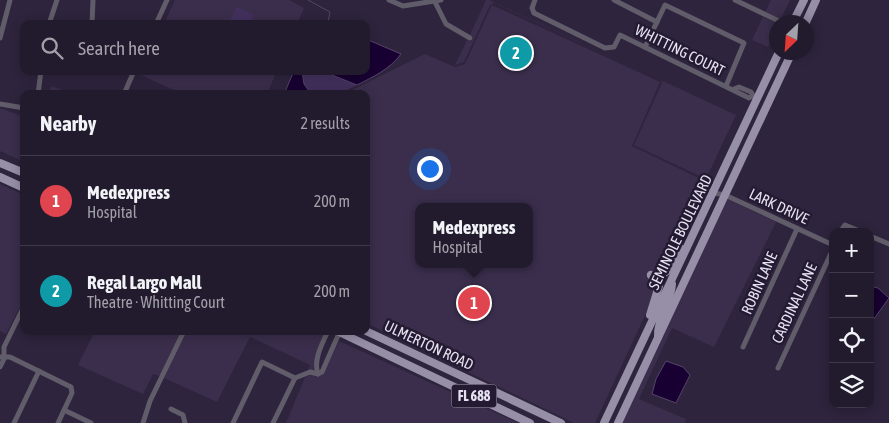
<!DOCTYPE html>
<html lang="en">
<head>
<meta charset="utf-8">
<style>
  body { margin:0; font-family:"Asap Condensed",sans-serif; background:#2a2436; color:#f1f3f6 }
  .controls { position:absolute; right:15px; bottom:15px; display:grid; overflow:hidden; border-radius:10px; box-shadow:0 2px 12px #0003 }
  .controls button { width:45px; height:45px; display:grid; place-items:center; padding:0; border:0; border-bottom:1px solid #3f394a; background:#221b2e; color:#f1f3f6; font:25px sans-serif }
  .compass { position:absolute; left:769px; top:15px; width:45px; height:45px; border-radius:50%; background:#221b2e; box-shadow:0 2px 12px #0003; rotate:205deg }
  .you { position:absolute; left:429px; top:168px; width:18px; height:18px; margin:-12px; border:4px solid #fff; border-radius:50%; background:#1a73e8; box-shadow:0 0 0 8px #1a73e833 }
  .badge { display:grid; place-items:center; width:32px; height:32px; border-radius:50%; background:#0f766e; color:#fff; font-size:16px; font-weight:700 }
  .pin { position:absolute; translate:-50% -50%; border:2px solid #fff; box-shadow:0 1px 5px #0006 }
  .popup { position:absolute; left:415px; top:203px; width:118px; height:65px; box-sizing:border-box; display:grid; place-content:center; border-radius:10px; background:#221b2e; filter:drop-shadow(0 1px 4px #0005); font-size:16px; white-space:nowrap; color:#a2a1aa }
  .popup b { font-size:19px; color:#f1f3f6 }
  .popup::after { content:''; position:absolute; left:50%; top:100%; margin-left:-10px; border:10px solid transparent; border-top-color:#221b2e }
  .list { margin:0; padding:0; list-style:none }
  h2 { display:flex; justify-content:space-between; align-items:center; height:65px; margin:0; padding:0 20px; font-size:21px }
  h2 small { font-size:16px; font-weight:400; color:#a2a1aa }
  .list li { display:grid; grid-template-columns:32px 1fr auto; gap:15px; align-items:center; box-sizing:border-box; height:90px; padding:0 20px; border-top:1px solid #3f394a }
  .list b { display:block; font-size:19px; white-space:nowrap }
  .list p { margin:0; font-size:16px; white-space:nowrap; color:#a2a1aa }
  .list em { font-size:16px; font-style:normal; color:#a2a1aa }
  .icon { flex:none; width:28px; height:28px; fill:none; stroke:currentColor; stroke-width:2; stroke-linecap:round; stroke-linejoin:round }
  .map { position:relative; flex:none; width:889px; height:423px; overflow:hidden }
  .search { position:absolute; background:#221b2e; box-shadow:0 2px 12px #0003; left:20px; top:20px; width:350px; height:55px; display:flex; align-items:center; gap:12px; box-sizing:border-box; padding:0 18px; border-radius:10px; color:#a2a1aa; font-size:19px }
  .panel { position:absolute; background:#221b2e; box-shadow:0 2px 12px #0003; left:20px; top:90px; width:350px; height:245px; border-radius:10px }
  .map>svg:first-child { display:block }
</style>
</head>
<body>
<div class="map">
<svg width="889" height="423" viewBox="0 0 889 423">
  <rect width="100%" height="100%" fill="#2e243d"/>
  <g fill="#3a2e4c" fill-rule="evenodd">
    <polygon points="175,0 289,0 304,8 297,24 164,24"/>
    <polygon points="486,0 489,0 736,115 706,179 634,145 662,83 661,80 494,3 490,5 464,62 455,65 467,40 471,42 474,37 470,35"/>
    <polygon points="771,0 790,0 781,19 765,12"/>
    <path d="M492,5L660,82L632,146L707,182L595,423H574L366,323V94H344L425,54L455,67L465,64ZM419,207H529V264H419Z"/>
    <polygon points="763,17 776,23 776,29 768,47 752,40"/>
    <polygon points="143,71 277,71 267,94 182,94 141,75"/>
    <polygon points="51,86 74,94 48,94"/>
    <polygon points="0,108 24,117 24,162 0,151"/>
    <polygon points="0,184 24,195 24,299 6,334 0,331"/>
    <polygon points="727,199 776,222 714,347 672,328 639,399 686,419 685,423 621,423"/>
    <polygon points="95,331 181,331 160,376 153,374 143,394 78,365"/>
    <polygon points="186,331 318,331 324,334 316,352 314,370 308,370 310,365 250,337 217,402 164,378"/>
    <polygon points="339,341 518,423 286,423 305,377 310,375 320,377 324,373"/>
  </g>
  <g fill="#42305c">
    <polygon points="237,7 254,15 250,24 229,22"/>
    <polygon points="302,71 329,71 332,75 357,85 339,94 312,94 304,84"/>
  </g>
  <g fill="#180032" stroke="#56446b">
    <path d="M366,39L401,54C390,69 373,77 357,85L332,75L329,71H366Z"/>
    <polygon points="294,71 302,71 304,84 311,94 284,94"/>
    <polygon points="870,286 878,288 889,298 871,323"/>
    <polygon points="666,361 683,367 690,375 676,403 652,394 656,379"/>
  </g>
  <g fill="none" stroke-linecap="round" stroke-linejoin="round">
    <polyline stroke="#56446b" stroke-width="1" points="308,0 330,12 328,22"/>
    <g stroke="#615c69" stroke-width="5">
      <polyline points="389,0 403,6 441,0"/>
      <polyline points="535,0 532,8 534,13 605,48 614,47 620,35 749,98 752,96"/>
      <polyline points="614,0 657,22"/>
      <polyline points="735,0 781,22"/>
      <polyline points="435,2 446,24 470,38"/>
      <polyline points="49,24 57,0"/>
      <polyline points="92,24 93,0"/>
      <polyline points="156,24 167,0"/>
      <polyline points="0,38 10,0"/>
      <polyline points="645,47 665,5 744,43 726,86"/>
      <polyline points="734,89 739,87 751,92 754,97"/>
      <polyline points="38,94 41,71"/>
      <polyline points="124,94 134,71"/>
      <polyline points="0,104 24,108"/>
      <polyline points="714,193 725,195 833,245"/>
      <polyline points="840,232 845,225 862,232"/>
      <polyline points="870,236 889,244"/>
      <polyline points="743,347 797,229"/>
      <polyline points="0,357 10,357 71,387 72,393 58,423"/>
      <polyline points="0,367 4,359 4,347 24,306"/>
      <polyline points="778,368 833,249"/>
      <polyline points="318,374 322,372 340,331"/>
      <path d="M318,374C313,360 322,344 328,331"/>
      <polyline points="295,378 310,372 318,374"/>
      <polyline points="171,409 183,415 185,423"/>
      <polyline points="64,410 91,423"/>
      <polyline points="14,423 39,371"/>
      <polyline points="143,423 150,401 184,331"/>
      <polyline points="233,423 262,362 295,378 273,423"/>
    </g>
    <g stroke="#978ea8" stroke-width="8">
      <polyline points="793,22 804,0"/>
      <polyline points="806,22 816,0"/>
      <polyline points="0,163 24,173"/>
      <polyline points="0,177 24,188"/>
      <path d="M651,275C669,278 673,263 682,249"/>
      <polyline points="650,315 659,286 651,275"/>
      <polyline points="337,331 530,423"/>
      <polyline points="366,331 561,423"/>
      <path d="M658,337C657,318 671,303 672,284"/>
      <polyline points="604,423 779,52"/>
      <polyline points="618,423 792,52"/>
    </g>
  </g>
  <g text-anchor="middle" dominant-baseline="central" stroke-width="5" stroke-linejoin="round" paint-order="stroke">
    <rect fill="#241b33" stroke="#aca6b8" stroke-width="1" x="451.5" y="384.5" width="45" height="23" rx="4"/>
    <g font-size="14" font-weight="bold" fill="#e6e1f1">
      <text x="474" y="396">FL 688</text>
    </g>
    <g font-size="15" fill="#e6e1f1" stroke="#241b33">
      <text transform="translate(680 50) rotate(26)">WHITTING COURT</text>
      <text transform="translate(779 206) rotate(25)">LARK DRIVE</text>
      <text transform="translate(680 232) rotate(-64)">SEMINOLE BOULEVARD</text>
      <text transform="translate(759 283) rotate(-66)">ROBIN LANE</text>
      <text transform="translate(794 303) rotate(-65)">CARDINAL LANE</text>
      <text transform="translate(429 345) rotate(25)">ULMERTON ROAD</text>
    </g>
  </g>
</svg>
<div class="controls">
<button>+</button>
<button>−</button>
<button><svg class="icon" aria-label="locate" viewBox="0 0 24 24"><circle cx="12" cy="12" r="6"/><path d="M12 2v4M12 18v4M2 12h4M18 12h4"/></svg></button>
<button><svg class="icon" aria-label="layers" viewBox="0 0 24 24"><path d="M12 4l9 5-9 5-9-5zM3 14l9 5 9-5"/></svg></button>
</div>
<svg class="compass" viewBox="-18 -18 36 36"><path d="M0-13l5 13h-10z" fill="#e53935"/><path d="M0 13l5-13h-10z" fill="#a2a1aa"/></svg>
<div class="you"></div>
<div class="pin badge" style="left:474px;top:303px;background:#e0444e">1</div>
<div class="popup"><b>Medexpress</b>Hospital</div>
<div class="pin badge" style="left:516px;top:53px;background:#0f9aa8">2</div>
<div class="search"><svg class="icon" aria-label="search" viewBox="0 0 24 24"><circle cx="10" cy="10" r="6"/><path d="M15 15l6 6"/></svg>Search here</div>
<section class="panel">
<h2>Nearby<small>2 results</small></h2>
<ul class="list">
<li><span class="badge" style="background:#e0444e">1</span><div><b>Medexpress</b><p>Hospital</p></div><em>200 m</em></li>
<li><span class="badge" style="background:#0f9aa8">2</span><div><b>Regal Largo Mall</b><p>Theatre · Whitting Court</p></div><em>200 m</em></li>
</ul>
</section>
</div>
</body>
</html>
